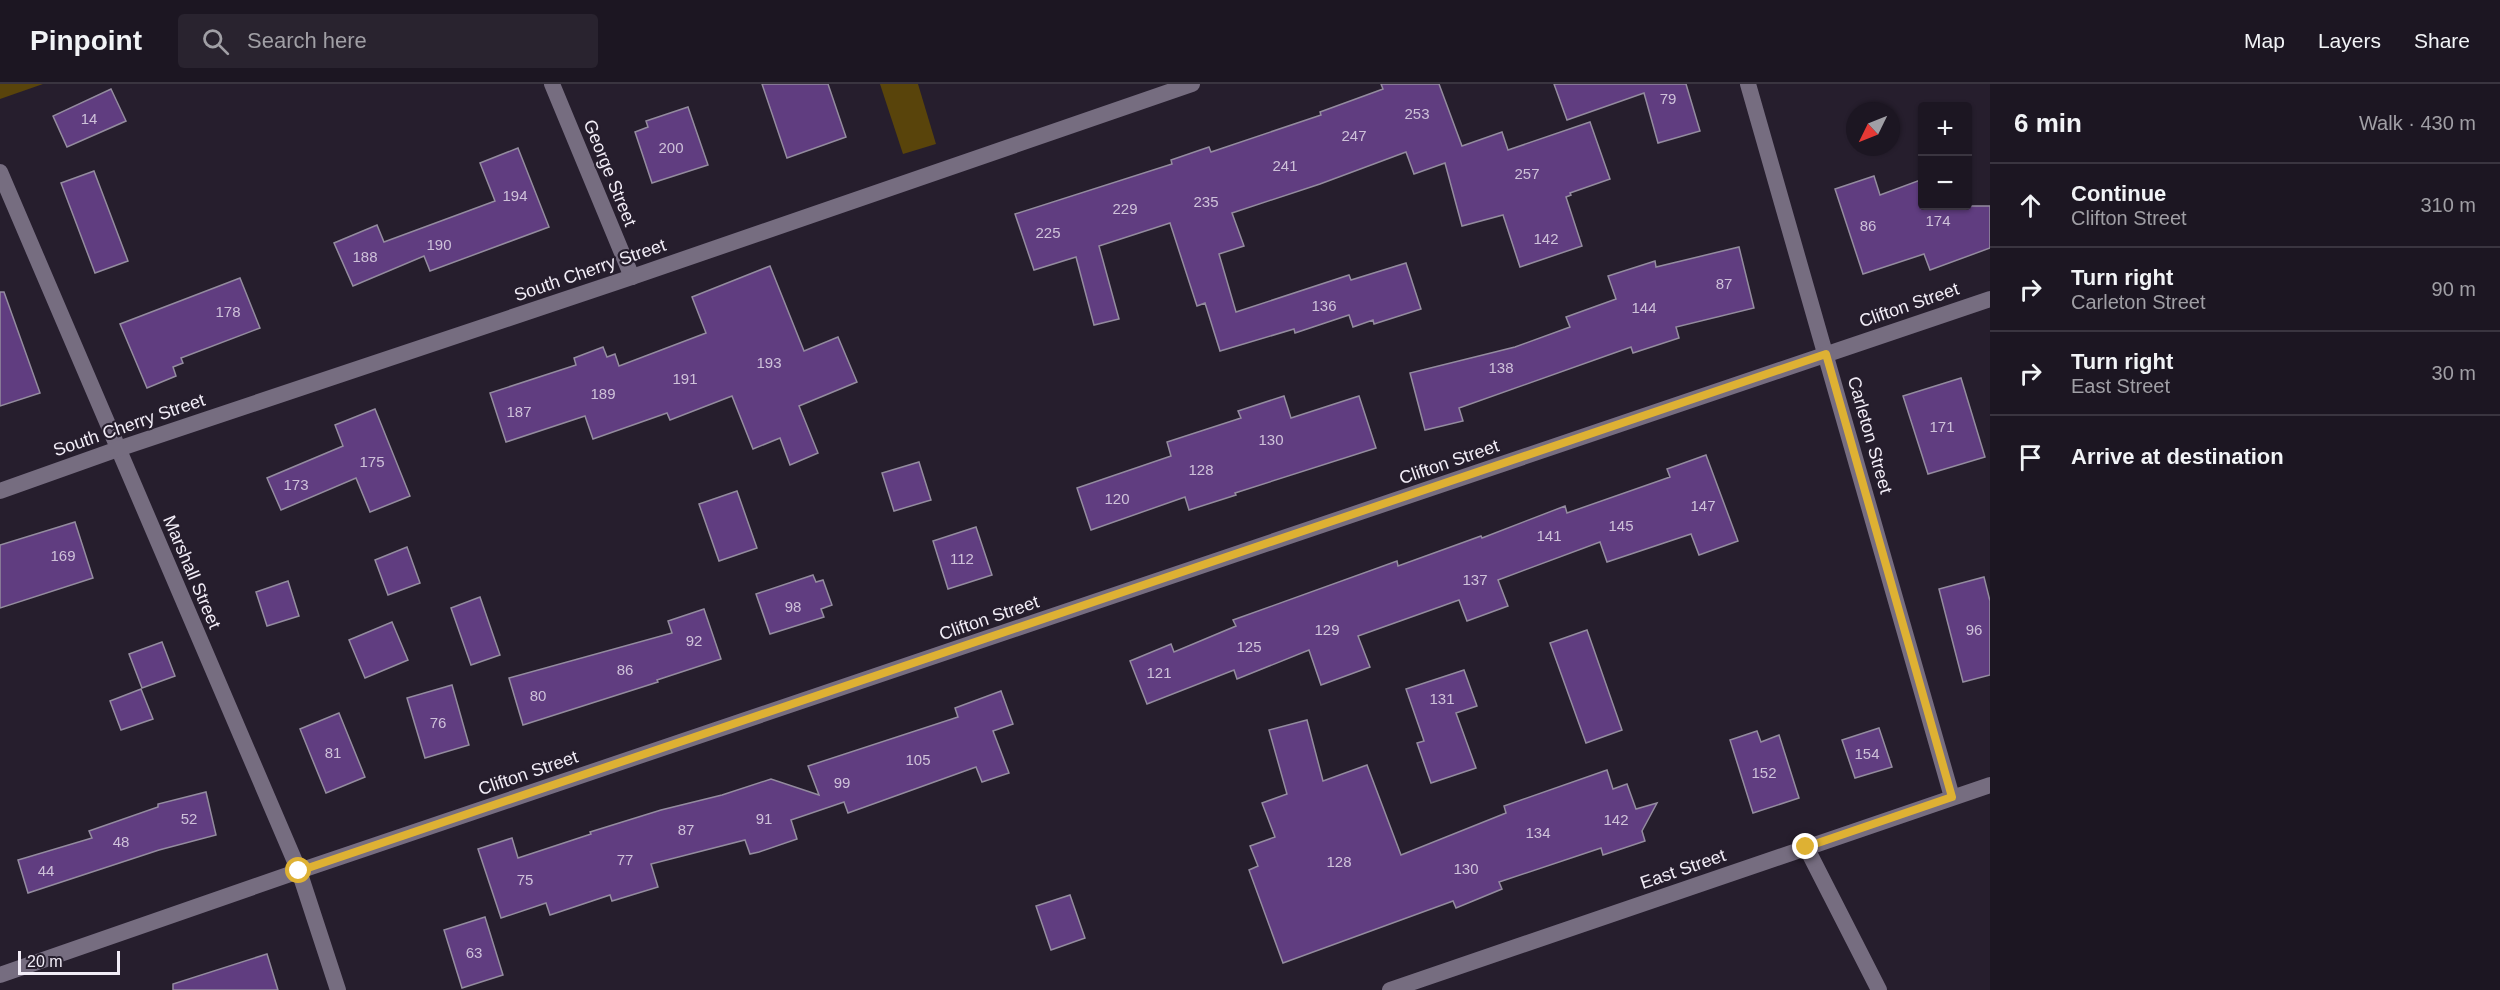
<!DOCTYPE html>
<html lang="en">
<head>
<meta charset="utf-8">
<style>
  body { margin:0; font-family:Arial,sans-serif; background:#29232f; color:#f1f3f6 }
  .controls { position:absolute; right:18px; top:18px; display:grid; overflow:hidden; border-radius:6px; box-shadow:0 2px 4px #0004 }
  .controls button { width:54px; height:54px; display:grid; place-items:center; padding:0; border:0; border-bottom:2px solid #3a3540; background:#1c1622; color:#f1f3f6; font:30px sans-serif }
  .compass { position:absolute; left:1846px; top:18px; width:54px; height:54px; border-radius:50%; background:#1c1622; box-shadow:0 2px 4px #0004; rotate:227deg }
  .scale { position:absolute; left:18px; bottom:15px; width:102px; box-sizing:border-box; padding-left:6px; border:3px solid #f2edf7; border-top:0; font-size:16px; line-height:21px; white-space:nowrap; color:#f2edf7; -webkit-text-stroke:4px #261e2d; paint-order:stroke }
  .stop { position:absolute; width:18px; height:18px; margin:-14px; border:4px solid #deb133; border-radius:50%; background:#fff }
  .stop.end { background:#deb133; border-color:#fff; box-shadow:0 2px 6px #0008 }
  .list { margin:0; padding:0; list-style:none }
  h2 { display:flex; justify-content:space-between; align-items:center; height:78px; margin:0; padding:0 24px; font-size:26px }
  h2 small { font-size:20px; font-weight:400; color:#a09fa5 }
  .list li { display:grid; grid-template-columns:39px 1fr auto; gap:18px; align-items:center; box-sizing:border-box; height:84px; padding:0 24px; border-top:2px solid #3a3540 }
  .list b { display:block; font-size:22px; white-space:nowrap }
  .list p { margin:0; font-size:20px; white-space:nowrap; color:#a09fa5 }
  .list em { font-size:20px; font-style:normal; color:#a09fa5 }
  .icon { flex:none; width:33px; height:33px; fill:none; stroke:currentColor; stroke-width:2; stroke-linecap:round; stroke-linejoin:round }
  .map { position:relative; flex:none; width:1990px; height:906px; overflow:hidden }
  header { display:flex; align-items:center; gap:36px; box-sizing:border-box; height:84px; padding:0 30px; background:#1c1622; border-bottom:2px solid #3a3540 }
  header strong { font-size:28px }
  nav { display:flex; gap:33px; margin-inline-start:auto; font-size:21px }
  .search { width:420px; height:54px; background:#29232f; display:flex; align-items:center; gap:15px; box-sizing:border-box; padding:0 21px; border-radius:6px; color:#a09fa5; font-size:22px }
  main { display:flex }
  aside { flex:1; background:#1c1622 }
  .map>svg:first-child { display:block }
</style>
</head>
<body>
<header>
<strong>Pinpoint</strong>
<div class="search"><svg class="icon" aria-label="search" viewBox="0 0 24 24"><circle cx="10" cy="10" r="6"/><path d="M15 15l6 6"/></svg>Search here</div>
<nav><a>Map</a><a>Layers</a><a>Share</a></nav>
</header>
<main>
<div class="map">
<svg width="1990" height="906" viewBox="0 0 1990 906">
  <rect width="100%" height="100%" fill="#261e2d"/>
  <g fill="#59440b">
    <polygon points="0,0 43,0 0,15"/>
    <polygon points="880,0 918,0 936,60 903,70"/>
  </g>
  <g fill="#603d80" stroke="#948c9f" stroke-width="1.5">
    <polygon points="762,0 828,0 846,53 787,74"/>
    <polygon points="1381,0 1439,0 1462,62 1502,48 1508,66 1590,38 1610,95 1570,109 1571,111 1566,113 1582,162 1520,183 1503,131 1462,142 1445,79 1414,90 1406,68 1320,100 1232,129 1244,162 1219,170 1236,228 1349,191 1351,196 1406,179 1421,225 1374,240 1373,236 1353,243 1349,231 1295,249 1294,245 1220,267 1205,219 1197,222 1170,139 1099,162 1119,235 1094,241 1076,173 1034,186 1015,130 1172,80 1171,76 1209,63 1211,68 1321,31 1320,28 1383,5"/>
    <polygon points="1554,0 1686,0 1700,47 1658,59 1644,9 1567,36"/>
    <polygon points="111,5 126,37 67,63 53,32"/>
    <polygon points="688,23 708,81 652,99 635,48 648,43 646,37"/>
    <polygon points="518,64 549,143 430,187 424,172 353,202 334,159 377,141 384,158 495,117 480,79"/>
    <polygon points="94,87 128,177 95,189 61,99"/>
    <polygon points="1874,92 1880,111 1923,95 1923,122 1990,122 1990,164 1930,186 1924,170 1863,190 1835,105"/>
    <polygon points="1739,163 1754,224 1676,243 1679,254 1633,269 1631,263 1459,324 1463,337 1425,346 1410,289 1515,263 1570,243 1566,233 1616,215 1608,192 1655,177 1656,183"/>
    <polygon points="770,182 804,267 838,253 857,298 799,322 818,369 790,381 780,354 753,365 732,312 670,336 667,329 593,355 585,332 506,358 490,309 576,281 574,274 603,263 607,273 615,270 619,282 706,249 692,213"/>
    <polygon points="240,194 260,244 181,274 183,279 173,283 176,292 147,304 120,240"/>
    <polygon points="0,208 4,208 40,309 0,322"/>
    <polygon points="1961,294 1985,373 1928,390 1903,312"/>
    <polygon points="1284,312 1291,334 1359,312 1376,364 1235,409 1236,411 1189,426 1185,413 1091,446 1077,404 1171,372 1167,358 1241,334 1238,327"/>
    <polygon points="375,325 410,412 370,428 356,394 281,426 267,394 343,362 335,341"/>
    <polygon points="1706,371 1738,457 1699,471 1691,450 1607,478 1600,458 1498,496 1508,522 1467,537 1459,516 1358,552 1370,583 1321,601 1309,566 1237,595 1234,586 1147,620 1130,577 1171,560 1174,568 1236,542 1233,536 1397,477 1398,482 1481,452 1482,454 1565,422 1567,429 1670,393 1667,385"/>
    <polygon points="919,378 931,416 894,427 882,389"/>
    <polygon points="737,407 757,464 719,477 699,420"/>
    <polygon points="75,438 93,494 0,524 0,461"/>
    <polygon points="976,443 992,491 948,505 933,457"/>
    <polygon points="407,463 420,499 388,511 375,476"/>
    <polygon points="813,491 816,498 823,496 832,521 821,525 824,533 770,550 756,510"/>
    <polygon points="1984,493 1990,517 1990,591 1963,598 1939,505"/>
    <polygon points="288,497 299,532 267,542 256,508"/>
    <polygon points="480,513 500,571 471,581 451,524"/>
    <polygon points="704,525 721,575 657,596 658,598 523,641 509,594 672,549 668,537"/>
    <polygon points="392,538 408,576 365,594 349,556"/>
    <polygon points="1587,546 1622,646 1586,659 1550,559"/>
    <polygon points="162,558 175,592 142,604 129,570"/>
    <polygon points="1464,586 1477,622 1456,629 1476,684 1431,699 1417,659 1424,657 1406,605"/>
    <polygon points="452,601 469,661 425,674 407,614"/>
    <polygon points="141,605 153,635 121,646 110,617"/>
    <polygon points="1001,607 1013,640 993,647 1009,689 982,698 976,683 848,729 844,718 791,736 797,755 759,768 750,770 745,756 651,780 658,803 612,817 610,811 550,831 546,819 501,834 478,765 512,754 518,774 591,750 590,748 661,726 722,711 771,695 819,711 808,682 958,633 955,624"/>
    <polygon points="339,629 365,693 326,709 300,645"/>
    <polygon points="1307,636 1323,697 1367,681 1401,771 1506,729 1504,722 1607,686 1613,705 1627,700 1636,725 1657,719 1642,747 1645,757 1603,771 1601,764 1499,798 1502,805 1456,824 1453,817 1283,879 1249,786 1258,782 1250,762 1275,753 1262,719 1287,710 1269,646"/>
    <polygon points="1879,644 1892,683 1855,694 1842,656"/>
    <polygon points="1757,647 1761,658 1779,651 1799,714 1753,729 1730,656"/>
    <polygon points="206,708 216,751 159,766 28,809 18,776 92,754 89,747 158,723 158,720"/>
    <polygon points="1070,811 1085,854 1051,866 1036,822"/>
    <polygon points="485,833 503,891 462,904 444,846"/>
    <polygon points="267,870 278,906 173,906 173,900"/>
  </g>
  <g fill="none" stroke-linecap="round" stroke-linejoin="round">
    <polyline stroke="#766d80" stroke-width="16" points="1806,763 1879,906"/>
    <g stroke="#766d80" stroke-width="16">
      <polyline points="552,0 632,193"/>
      <polyline points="1748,0 1952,713"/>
      <polyline points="0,88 299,787 338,906"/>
      <polyline points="0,407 118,365 632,193 1192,0"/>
      <polyline points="0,891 299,787 1990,215"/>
      <polyline points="1390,906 1990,701"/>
    </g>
  </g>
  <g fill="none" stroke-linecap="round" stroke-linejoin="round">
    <polyline stroke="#deb133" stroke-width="8" points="299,787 1826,270 1952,713 1806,763"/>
  </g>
  <g text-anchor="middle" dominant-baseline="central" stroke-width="4.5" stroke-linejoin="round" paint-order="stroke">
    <g font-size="15" fill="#cec1d9">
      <text x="1668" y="14">79</text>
      <text x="1417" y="29">253</text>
      <text x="89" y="34">14</text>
      <text x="1354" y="51">247</text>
      <text x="671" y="63">200</text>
      <text x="1285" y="81">241</text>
      <text x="1527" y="89">257</text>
      <text x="515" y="111">194</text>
      <text x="1206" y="117">235</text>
      <text x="1125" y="124">229</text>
      <text x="1938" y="136">174</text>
      <text x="1868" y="141">86</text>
      <text x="1048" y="148">225</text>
      <text x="1546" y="154">142</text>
      <text x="439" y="160">190</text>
      <text x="365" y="172">188</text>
      <text x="1724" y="199">87</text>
      <text x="1324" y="221">136</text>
      <text x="1644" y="223">144</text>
      <text x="228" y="227">178</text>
      <text x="769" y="278">193</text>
      <text x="1501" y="283">138</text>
      <text x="685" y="294">191</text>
      <text x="603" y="309">189</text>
      <text x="519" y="327">187</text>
      <text x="1942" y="342">171</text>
      <text x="1271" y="355">130</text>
      <text x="372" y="377">175</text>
      <text x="1201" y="385">128</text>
      <text x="296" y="400">173</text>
      <text x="1117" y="414">120</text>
      <text x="1703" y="421">147</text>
      <text x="1621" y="441">145</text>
      <text x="1549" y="451">141</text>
      <text x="63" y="471">169</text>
      <text x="962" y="474">112</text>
      <text x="1475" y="495">137</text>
      <text x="793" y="522">98</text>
      <text x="1327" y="545">129</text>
      <text x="1974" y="545">96</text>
      <text x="694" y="556">92</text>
      <text x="1249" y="562">125</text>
      <text x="625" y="585">86</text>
      <text x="1159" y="588">121</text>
      <text x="538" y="611">80</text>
      <text x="1442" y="614">131</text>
      <text x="438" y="638">76</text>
      <text x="333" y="668">81</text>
      <text x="1867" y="669">154</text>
      <text x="918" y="675">105</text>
      <text x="1764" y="688">152</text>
      <text x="842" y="698">99</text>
      <text x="189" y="734">52</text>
      <text x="764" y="734">91</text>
      <text x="1616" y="735">142</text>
      <text x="686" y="745">87</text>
      <text x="1538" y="748">134</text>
      <text x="121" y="757">48</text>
      <text x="625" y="775">77</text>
      <text x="1339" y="777">128</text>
      <text x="1466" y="784">130</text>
      <text x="46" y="786">44</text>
      <text x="525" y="795">75</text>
      <text x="474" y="868">63</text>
    </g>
    <g font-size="18" fill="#f2edf7" stroke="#261e2d">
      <text transform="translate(610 89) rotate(68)">George Street</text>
      <text transform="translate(590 186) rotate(-19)">South Cherry Street</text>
      <text transform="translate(1909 221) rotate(-19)">Clifton Street</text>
      <text transform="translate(129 341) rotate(-19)">South Cherry Street</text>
      <text transform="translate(1870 351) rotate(74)">Carleton Street</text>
      <text transform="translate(1449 378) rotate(-19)">Clifton Street</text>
      <text transform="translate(192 488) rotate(67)">Marshall Street</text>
      <text transform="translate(989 534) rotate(-19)">Clifton Street</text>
      <text transform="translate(528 689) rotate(-19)">Clifton Street</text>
      <text transform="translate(1683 785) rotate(-19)">East Street</text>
    </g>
  </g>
</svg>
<div class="controls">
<button>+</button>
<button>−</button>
</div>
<svg class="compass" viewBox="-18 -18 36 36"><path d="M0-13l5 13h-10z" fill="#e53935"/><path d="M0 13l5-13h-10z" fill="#a09fa5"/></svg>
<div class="scale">20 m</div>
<div class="stop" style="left:299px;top:787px"></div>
<div class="stop end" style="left:1806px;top:763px"></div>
</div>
<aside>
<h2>6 min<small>Walk · 430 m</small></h2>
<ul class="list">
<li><svg class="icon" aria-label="ahead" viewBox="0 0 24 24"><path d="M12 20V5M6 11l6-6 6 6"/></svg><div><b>Continue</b><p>Clifton Street</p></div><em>310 m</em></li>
<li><svg class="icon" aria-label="right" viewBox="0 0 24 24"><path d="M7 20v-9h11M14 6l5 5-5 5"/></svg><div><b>Turn right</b><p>Carleton Street</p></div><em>90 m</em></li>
<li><svg class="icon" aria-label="right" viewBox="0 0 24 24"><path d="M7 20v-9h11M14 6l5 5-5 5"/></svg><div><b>Turn right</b><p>East Street</p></div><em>30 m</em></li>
<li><svg class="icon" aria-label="arrive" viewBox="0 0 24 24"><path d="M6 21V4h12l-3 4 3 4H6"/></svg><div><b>Arrive at destination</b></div></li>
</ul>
</aside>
</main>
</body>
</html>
